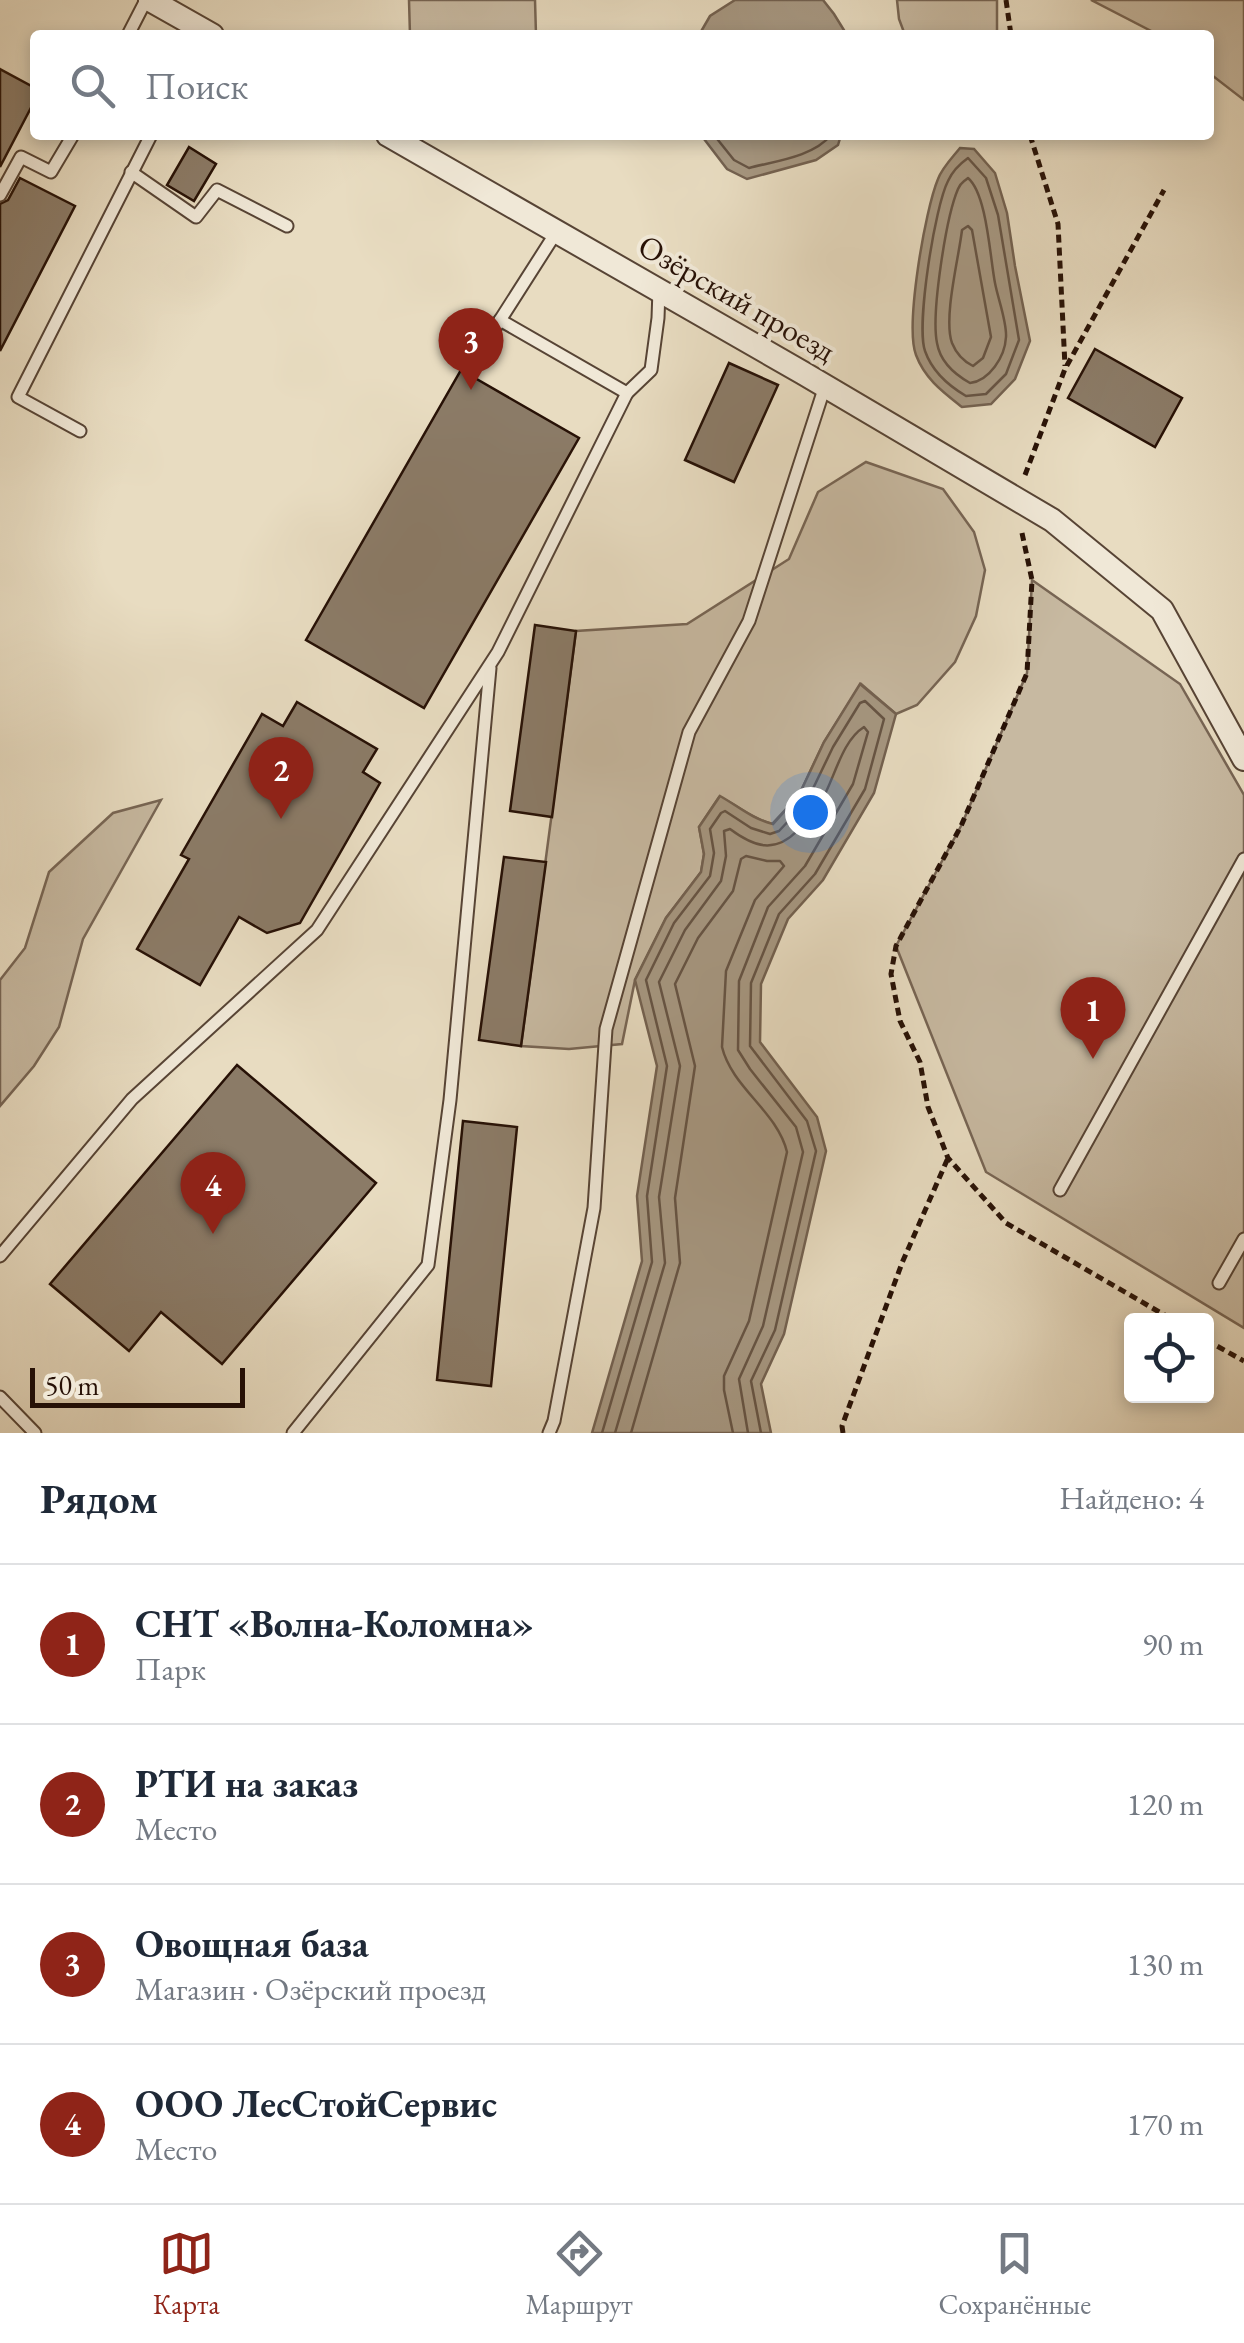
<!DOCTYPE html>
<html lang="ru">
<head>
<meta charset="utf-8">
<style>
  body { margin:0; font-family:"EB Garamond",serif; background:#f2f2f3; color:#1f2937 }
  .controls { position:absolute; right:30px; bottom:30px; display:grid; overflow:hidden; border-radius:10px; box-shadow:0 5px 15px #0003 }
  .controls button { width:90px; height:90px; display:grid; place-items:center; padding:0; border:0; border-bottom:2px solid #e0e1e3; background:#fff; color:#1f2937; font:50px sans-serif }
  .scale { position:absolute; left:30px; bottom:25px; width:215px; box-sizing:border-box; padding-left:10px; border:5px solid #271106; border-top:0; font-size:28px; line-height:35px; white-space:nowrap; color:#271106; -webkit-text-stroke:8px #f0e8d7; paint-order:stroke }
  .you { position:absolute; left:810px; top:812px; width:35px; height:35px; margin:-25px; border:8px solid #fff; border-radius:50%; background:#1a73e8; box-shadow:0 0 0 15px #1a73e833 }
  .badge { display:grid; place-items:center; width:65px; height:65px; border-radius:50%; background:#8f2418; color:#fff; font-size:32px; font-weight:700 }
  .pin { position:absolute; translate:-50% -82px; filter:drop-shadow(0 2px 5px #0008) }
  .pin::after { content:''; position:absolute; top:52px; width:35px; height:30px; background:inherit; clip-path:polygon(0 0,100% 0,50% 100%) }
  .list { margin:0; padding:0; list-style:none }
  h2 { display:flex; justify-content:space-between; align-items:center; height:130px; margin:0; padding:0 40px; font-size:42px }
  h2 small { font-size:32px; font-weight:400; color:#747a83 }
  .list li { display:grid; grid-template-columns:65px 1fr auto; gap:30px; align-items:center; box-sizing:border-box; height:160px; padding:0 40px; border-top:2px solid #e0e1e3 }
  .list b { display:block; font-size:38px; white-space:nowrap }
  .list p { margin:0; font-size:32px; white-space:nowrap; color:#747a83 }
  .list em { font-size:32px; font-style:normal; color:#747a83 }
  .icon { flex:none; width:55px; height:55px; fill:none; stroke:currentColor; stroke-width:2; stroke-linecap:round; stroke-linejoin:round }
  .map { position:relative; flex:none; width:1244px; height:1433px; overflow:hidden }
  .search { position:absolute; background:#fff; box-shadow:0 5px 15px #0003; left:30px; right:30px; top:30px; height:110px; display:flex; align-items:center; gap:25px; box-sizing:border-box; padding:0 35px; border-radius:10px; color:#747a83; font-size:38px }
  .sheet { height:770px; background:#fff }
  nav { display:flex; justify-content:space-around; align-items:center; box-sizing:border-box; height:140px; border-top:2px solid #e0e1e3; background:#fff; font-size:28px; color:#747a83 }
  nav a { display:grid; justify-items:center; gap:5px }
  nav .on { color:#8f2418 }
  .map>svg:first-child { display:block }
</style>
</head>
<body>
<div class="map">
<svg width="1244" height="1433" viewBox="0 0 1244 1433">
  <rect width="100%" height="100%" fill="#e8dcc1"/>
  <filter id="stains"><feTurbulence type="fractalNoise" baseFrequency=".002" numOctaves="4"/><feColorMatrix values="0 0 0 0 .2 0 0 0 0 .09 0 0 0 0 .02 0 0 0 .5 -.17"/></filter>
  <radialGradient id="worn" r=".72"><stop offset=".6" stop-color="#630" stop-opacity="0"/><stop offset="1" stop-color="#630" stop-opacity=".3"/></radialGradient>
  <g fill="#c7b9a1" stroke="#776554" stroke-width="2.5">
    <polygon points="409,0 535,0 536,35 410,35"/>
    <polygon points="897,0 997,0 997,35 905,35 899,19"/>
    <polygon points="1091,0 1244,0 1244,100 1209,73 1209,35 1159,35"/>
    <path d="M866,462L943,489L974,532L985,570L976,616L955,662L917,705L896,714L861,684L824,742L799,795L772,824C750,818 740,806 719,797L699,827L704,854L701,872L666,918L635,980L622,1044L569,1049L521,1046L576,631L687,624L789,559L818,492Z"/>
    <polygon points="1032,580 1180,684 1244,795 1244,1328 986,1172 896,946 961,826 1027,673"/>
    <polygon points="161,800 83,939 59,1027 34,1066 0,1106 0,980 25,948 49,872 113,813"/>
  </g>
  <g fill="#a69781" stroke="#736150" stroke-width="2.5">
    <polygon points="735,0 823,0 834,14 847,35 699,35 710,16"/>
    <polygon points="701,135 841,135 838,145 816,160 747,179 727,169"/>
    <path d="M960,148L974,149L995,173L1007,213L1015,266L1030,341L1015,379L991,404L962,407C943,392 925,379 916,355C905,326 925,210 938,179C942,168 952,158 960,148Z"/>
    <path d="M860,684L896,714L874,793L823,880L788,919L761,984L760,1042L817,1117L826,1151L784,1334L761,1384L771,1433H592L642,1261L637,1196L657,1066L635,980L666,918L701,872L704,854L699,827L720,796C738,806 752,819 773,824L799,795L824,742Z"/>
  </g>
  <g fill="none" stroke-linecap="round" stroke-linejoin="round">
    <g stroke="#665444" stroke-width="2.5">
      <path d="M714,135L734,160L749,168C775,161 813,157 831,135"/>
      <path d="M968,158L986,178L998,215L1019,340L1006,374L986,394L966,396C949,386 932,371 925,351C916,325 935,206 948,181C952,172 961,163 968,158Z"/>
      <path d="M968,178C987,194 990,258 995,283C998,299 1007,322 1006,337C1005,357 989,381 970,383C954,374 940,361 937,343C931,314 946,217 958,189C961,182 962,183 968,178Z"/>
      <path d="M968,226L972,230L991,337L983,358L973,366C963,361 956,353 952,343C943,318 959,257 962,230Z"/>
      <polyline points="602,1433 652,1262 647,1196 667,1066 646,980 674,923 710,876 714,853 710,829 721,813 725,811 751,828 770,834 779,831 807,801 833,747 860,703 865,701 884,719 865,789 815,874 779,914 751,983 750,1046 807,1121 816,1151 775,1330 751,1381 761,1433"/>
      <path d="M615,1433L665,1263L659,1197L680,1066L659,982L685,930L721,881L726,856L724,831L730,829C754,847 775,854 798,830C804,823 813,815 818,807C834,783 840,742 864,727L868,732L853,784L805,866L768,907L739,981L738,1050L750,1069L796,1127L803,1152L763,1326L739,1379L748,1433"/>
      <path d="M631,1433L680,1263L675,1198L695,1066L675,984L698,938L733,891L741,859L746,856L767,861H780L784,866L755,900L726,971L722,1047C732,1088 777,1111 787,1152L749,1321L724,1376V1390L733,1433"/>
    </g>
  </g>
  <g fill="#8b7b67" stroke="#271106" stroke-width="2.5">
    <polygon points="0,69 35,88 35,100 0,167"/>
    <polygon points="189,147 216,164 194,201 167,185"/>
    <polygon points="20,178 75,206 0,351 0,204 8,200"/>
    <polygon points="1095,349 1182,398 1155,447 1068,398"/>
    <polygon points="729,363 778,385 734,482 685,460"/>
    <polygon points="461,370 579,438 424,708 306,640"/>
    <polygon points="535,625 576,631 552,817 510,811"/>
    <polygon points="297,702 377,749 363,772 380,783 300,923 267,933 239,917 200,985 137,949 189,859 181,855 262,714 283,726"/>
    <polygon points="504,857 546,862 521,1046 479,1040"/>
    <polygon points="237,1065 376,1183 222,1364 161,1312 129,1351 50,1284"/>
    <polygon points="463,1121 517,1127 491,1386 437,1380"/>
  </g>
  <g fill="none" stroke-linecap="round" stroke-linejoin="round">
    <g stroke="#574435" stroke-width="15">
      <g id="lane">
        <polyline points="128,35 146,0"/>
        <polyline points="131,172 196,217 217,190 287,226"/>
        <polyline points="0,195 21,157 51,172 73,135"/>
        <polyline points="500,320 627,393 651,370 658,318 659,290"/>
        <polyline points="481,350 557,231"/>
        <polyline points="80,431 18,397 151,135"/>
        <polyline points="1060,1190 1244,859"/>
        <polyline points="0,1256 132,1099 317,930 498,652 627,393"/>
        <polyline points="1219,1283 1244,1239"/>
        <polyline points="0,1397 35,1433"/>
        <polyline points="293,1433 428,1265 450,1100 490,668"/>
        <polyline points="549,1433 554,1421 594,1208 606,1029 689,732 749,621 825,386"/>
      </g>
    </g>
    <g stroke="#574435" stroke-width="26">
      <g id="street">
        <polyline points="150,0 212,35"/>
        <polyline points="388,135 803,373 1052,520 1162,610 1244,759"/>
      </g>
    </g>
    <g stroke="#271106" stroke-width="5" stroke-dasharray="8 5" stroke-linecap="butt">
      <polyline points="1006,0 1011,35"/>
      <polyline points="1030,135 1058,224 1065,366"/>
      <polyline points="1025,475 1065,369 1164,190"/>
      <polyline points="1022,533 1032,580 1027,673 961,826 896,946 891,974 900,1021 920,1062 928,1107 948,1158 1006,1223 1173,1320"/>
      <polyline points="1206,1340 1244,1361"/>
      <polyline points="843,1433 842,1426 902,1263 948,1158"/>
    </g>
    <use href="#lane" stroke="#f0e8d7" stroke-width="11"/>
    <use href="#street" stroke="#f0e8d7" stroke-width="22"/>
  </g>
  <g text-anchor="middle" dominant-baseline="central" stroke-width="8" stroke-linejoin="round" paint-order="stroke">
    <g font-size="32" fill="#271106" stroke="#f0e8d7">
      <text transform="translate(737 298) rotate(30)">Озёрский проезд</text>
    </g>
  </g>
  <rect width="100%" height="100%" filter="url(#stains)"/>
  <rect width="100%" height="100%" fill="url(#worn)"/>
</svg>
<div class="controls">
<button><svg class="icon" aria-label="locate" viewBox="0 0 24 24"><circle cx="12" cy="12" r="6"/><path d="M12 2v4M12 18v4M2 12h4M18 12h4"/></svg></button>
</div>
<div class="scale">50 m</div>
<div class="you"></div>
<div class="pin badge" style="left:1093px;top:1059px">1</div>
<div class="pin badge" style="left:281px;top:819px">2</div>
<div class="pin badge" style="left:471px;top:390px">3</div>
<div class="pin badge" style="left:213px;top:1234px">4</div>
<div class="search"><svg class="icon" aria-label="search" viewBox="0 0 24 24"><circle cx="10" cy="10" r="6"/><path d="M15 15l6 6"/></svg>Поиск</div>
</div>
<section class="sheet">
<h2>Рядом<small>Найдено: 4</small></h2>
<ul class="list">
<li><span class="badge">1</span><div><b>СНТ «Волна-Коломна»</b><p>Парк</p></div><em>90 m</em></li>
<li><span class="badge">2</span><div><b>РТИ на заказ</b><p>Место</p></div><em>120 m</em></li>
<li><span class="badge">3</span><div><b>Овощная база</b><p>Магазин · Озёрский проезд</p></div><em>130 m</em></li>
<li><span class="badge">4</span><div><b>ООО ЛесСтойСервис</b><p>Место</p></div><em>170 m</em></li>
</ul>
</section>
<nav>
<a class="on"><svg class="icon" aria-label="map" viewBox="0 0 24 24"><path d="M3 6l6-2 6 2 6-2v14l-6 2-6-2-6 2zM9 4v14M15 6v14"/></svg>Карта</a>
<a><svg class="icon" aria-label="directions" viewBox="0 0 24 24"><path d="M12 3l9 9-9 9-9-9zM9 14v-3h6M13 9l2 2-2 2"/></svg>Маршрут</a>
<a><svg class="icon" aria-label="saved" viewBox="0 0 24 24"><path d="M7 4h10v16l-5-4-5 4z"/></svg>Сохранённые</a>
</nav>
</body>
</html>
